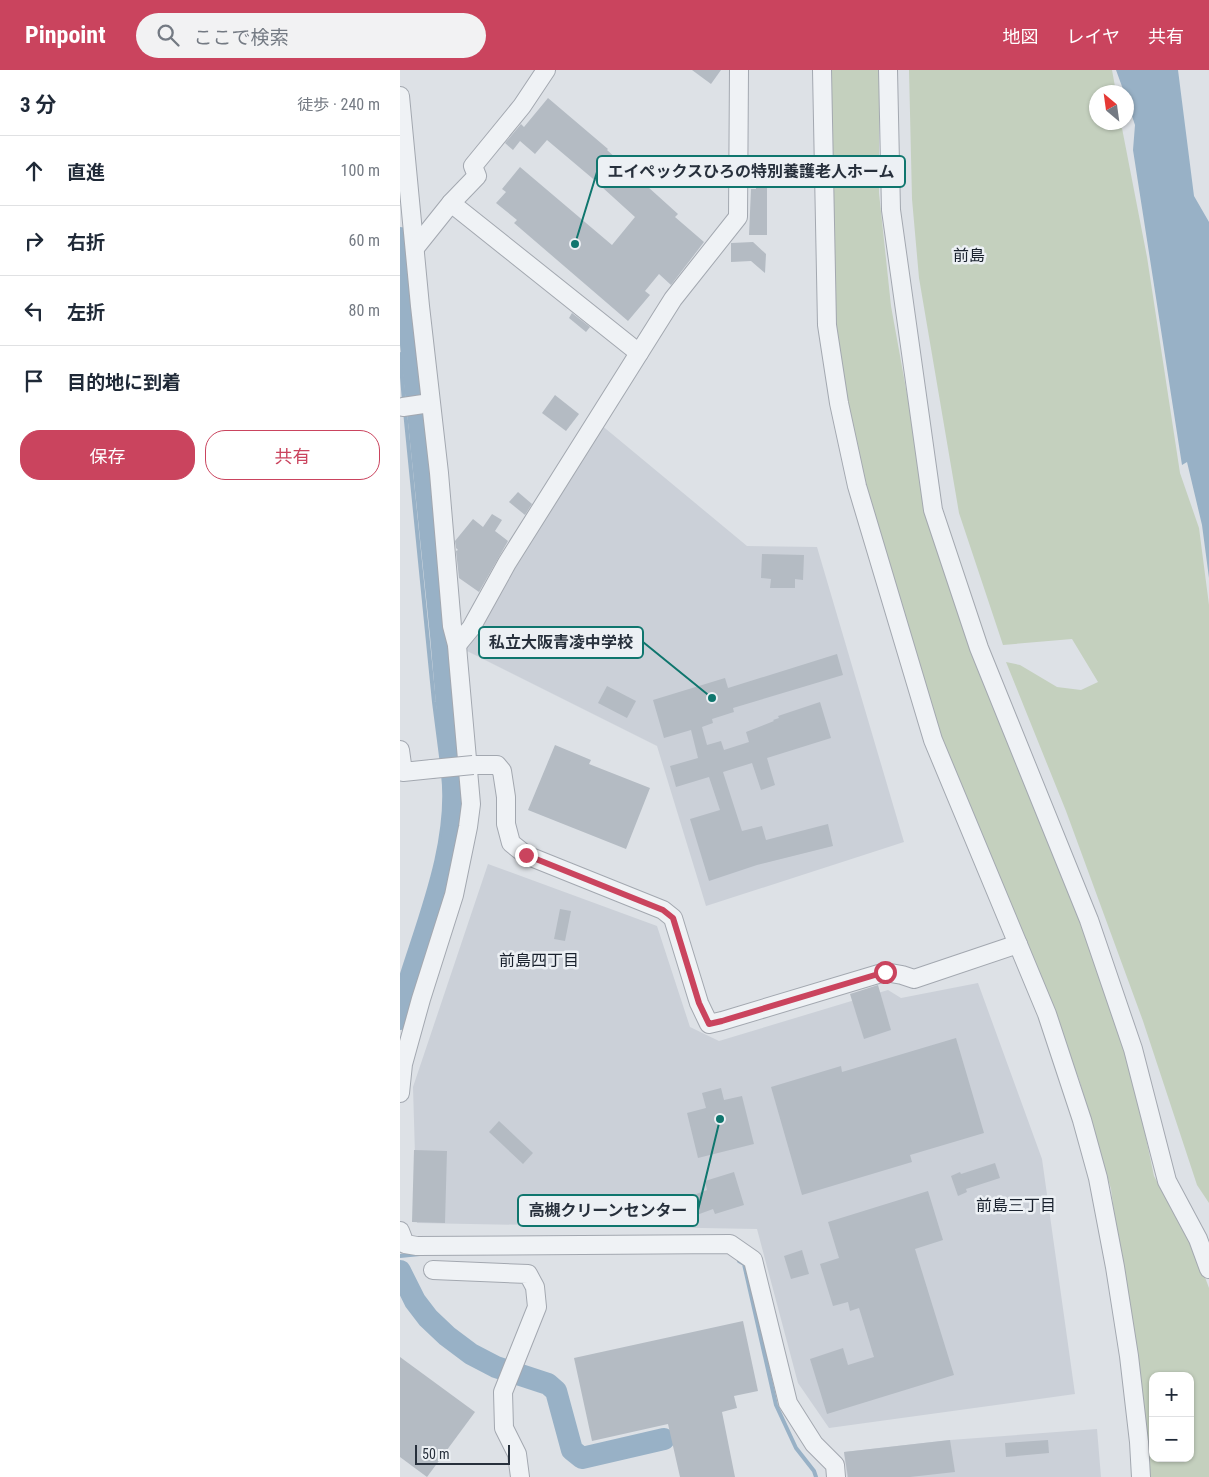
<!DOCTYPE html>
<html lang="ja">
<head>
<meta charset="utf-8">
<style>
  body { margin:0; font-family:"Roboto Condensed","Noto Sans JP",sans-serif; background:#f2f2f3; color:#1f2937 }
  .controls { position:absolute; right:15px; bottom:15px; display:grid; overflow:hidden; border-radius:10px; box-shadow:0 1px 4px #0004 }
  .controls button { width:45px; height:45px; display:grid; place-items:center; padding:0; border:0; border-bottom:1px solid #e0e1e3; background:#fff; color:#1f2937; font:25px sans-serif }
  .compass { position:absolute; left:689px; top:15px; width:45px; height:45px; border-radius:50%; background:#fff; box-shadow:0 1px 4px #0004; rotate:331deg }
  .scale { position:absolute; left:15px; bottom:12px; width:95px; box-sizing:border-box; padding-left:5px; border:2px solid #27303c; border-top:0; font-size:14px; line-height:18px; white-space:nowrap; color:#27303c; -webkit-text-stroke:4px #ecf0f4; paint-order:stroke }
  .stop { position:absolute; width:15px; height:15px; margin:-11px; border:4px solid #ca445e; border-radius:50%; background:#fff }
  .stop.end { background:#ca445e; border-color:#fff; box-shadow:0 1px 5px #0008 }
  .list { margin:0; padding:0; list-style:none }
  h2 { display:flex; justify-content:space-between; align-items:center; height:65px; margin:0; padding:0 20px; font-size:21px }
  h2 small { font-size:16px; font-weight:400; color:#747a83 }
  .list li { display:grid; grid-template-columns:32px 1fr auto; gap:15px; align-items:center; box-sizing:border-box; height:70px; padding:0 20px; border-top:1px solid #e0e1e3 }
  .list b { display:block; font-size:19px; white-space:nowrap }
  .list em { font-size:16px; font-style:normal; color:#747a83 }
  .actions { display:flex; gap:10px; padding:15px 20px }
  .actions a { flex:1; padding:11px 0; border:1px solid #ca445e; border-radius:20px; text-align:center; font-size:18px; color:#ca445e }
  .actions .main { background:#ca445e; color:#fff }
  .icon { flex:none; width:28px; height:28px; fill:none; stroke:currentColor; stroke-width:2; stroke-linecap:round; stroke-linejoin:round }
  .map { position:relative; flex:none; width:809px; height:1407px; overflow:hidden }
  header { display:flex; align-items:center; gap:30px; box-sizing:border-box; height:70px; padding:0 25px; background:#ca445e; color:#fff }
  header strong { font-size:24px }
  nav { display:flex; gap:28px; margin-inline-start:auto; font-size:18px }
  .search { width:350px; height:45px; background:#f2f2f3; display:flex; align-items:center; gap:12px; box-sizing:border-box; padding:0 18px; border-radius:28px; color:#747a83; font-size:19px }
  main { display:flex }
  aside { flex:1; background:#fff }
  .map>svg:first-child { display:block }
</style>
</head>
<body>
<header>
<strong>Pinpoint</strong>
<div class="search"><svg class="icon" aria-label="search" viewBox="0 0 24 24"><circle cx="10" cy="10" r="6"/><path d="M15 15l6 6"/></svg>ここで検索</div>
<nav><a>地図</a><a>レイヤ</a><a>共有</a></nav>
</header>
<main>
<aside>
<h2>3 分<small>徒歩 · 240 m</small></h2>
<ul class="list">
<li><svg class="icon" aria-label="ahead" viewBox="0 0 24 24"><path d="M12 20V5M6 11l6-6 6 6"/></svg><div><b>直進</b></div><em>100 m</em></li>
<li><svg class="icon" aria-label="right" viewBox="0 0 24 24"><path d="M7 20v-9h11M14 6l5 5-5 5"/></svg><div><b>右折</b></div><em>60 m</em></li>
<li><svg class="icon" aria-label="left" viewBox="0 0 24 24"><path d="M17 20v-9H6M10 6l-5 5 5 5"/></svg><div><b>左折</b></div><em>80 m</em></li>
<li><svg class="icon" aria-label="arrive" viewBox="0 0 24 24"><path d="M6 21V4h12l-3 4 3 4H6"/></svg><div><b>目的地に到着</b></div></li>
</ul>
<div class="actions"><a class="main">保存</a><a>共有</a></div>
</aside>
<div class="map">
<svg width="809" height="1407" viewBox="0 0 809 1407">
  <rect width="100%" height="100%" fill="#dde1e6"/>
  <g fill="#cbd0d8">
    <polygon points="200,354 347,476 417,477 504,772 306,836 257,676 67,581 67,574"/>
    <polygon points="88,794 257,856 290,957 319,971 488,920 501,928 578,913 642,1089 675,1324 429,1358 398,1313 357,1159 17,1153 13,1017"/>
    <polygon points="697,1359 701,1407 447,1407 444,1382 550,1370"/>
  </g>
  <g fill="#c4d0be" fill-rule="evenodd">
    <path d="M429,0H479V123L491,236L522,407L656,789L705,919L735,1016L754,1106L799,1191L809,1218V1407H744L736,1315L711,1119L679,1009L623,870L540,670L464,421L434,261ZM753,1306H790V1388H753Z"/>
    <polygon points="509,0 712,0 716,22 696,22 696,52 721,53 747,187 780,403 799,458 809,535 809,1133 797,1115 743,951 666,741 606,592 620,595 657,617 681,620 698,612 672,569 603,575 559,443 519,208 512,129"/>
  </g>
  <polygon fill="#98b1c6" points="716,0 778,0 794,126 809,152 809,508 802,455 787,392 782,395 733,80 735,55 727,31 726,22 724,22"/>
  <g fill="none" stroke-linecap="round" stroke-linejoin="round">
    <g stroke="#98b1c6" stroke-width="4">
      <polyline points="0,284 4,331"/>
      <polyline points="5,341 34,632 42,694"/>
      <path d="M0,910C20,846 51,771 43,704"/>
      <polyline points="0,1186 20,1184"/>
      <polyline points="339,1191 344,1194 376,1335 396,1378 414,1401 416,1407"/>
    </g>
    <g stroke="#98b1c6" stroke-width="22">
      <polyline points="0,168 41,565 52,692 56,718 56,744 52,772 41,814 0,949"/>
      <polyline points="0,1201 15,1231 28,1248 47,1266 71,1284 96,1297 148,1314 156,1321 172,1380 182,1388 264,1369"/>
    </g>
  </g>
  <g fill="#b4bbc3">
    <polygon points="292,0 321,0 311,14"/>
    <polygon points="148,28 208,79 207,80 278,144 275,147 304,172 271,215 259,204 245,221 250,225 228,251 114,153 117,150 96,133 106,122 102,119 120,97 212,175 235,147 192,108 147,70 135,84 120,71 113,80 105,73 121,54 124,57"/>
    <polygon points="356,105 367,105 367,165 349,165 351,119 356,119"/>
    <polygon points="353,172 366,184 365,203 351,191 331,192 331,173"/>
    <polygon points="172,243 190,257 186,262 169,248"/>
    <polygon points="155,325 179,344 166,361 142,343"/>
    <polygon points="118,422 132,434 125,445 109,432"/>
    <polygon points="92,444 102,450 95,461 108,471 79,522 59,508 56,481 58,480 56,478 55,471 73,449 83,457"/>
    <polygon points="362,484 404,485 403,510 395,509 395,518 370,518 371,509 361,508"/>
    <polygon points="437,584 443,605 333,638 334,642 312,649 313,653 302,657 307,675 321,671 324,680 349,672 346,662 374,651 373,650 379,648 378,646 420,632 431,668 367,688 375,715 361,720 352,693 323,702 342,761 362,756 366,770 428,754 433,776 357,795 309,811 290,749 320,740 309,707 276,717 270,696 298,688 291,660 264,668 253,630 325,608 328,618"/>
    <polygon points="207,616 236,631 227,648 198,633"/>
    <polygon points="155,675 191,690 189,694 250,718 226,779 128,740"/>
    <polygon points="160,839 171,841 165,871 154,869"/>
    <polygon points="478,915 491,960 464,969 450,924"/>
    <polygon points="556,968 584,1063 510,1085 512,1092 402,1125 371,1017 441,996 442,1002"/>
    <polygon points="321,1018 324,1030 342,1026 354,1074 298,1088 287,1043 306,1038 302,1023"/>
    <polygon points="99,1051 133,1083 123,1094 89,1062"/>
    <polygon points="14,1080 47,1081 45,1153 12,1152"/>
    <polygon points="595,1093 600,1108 566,1119 567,1122 558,1126 551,1106 560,1102 561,1104"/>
    <polygon points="334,1102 344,1135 315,1144 313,1139 286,1149 280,1130 307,1120 305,1111"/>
    <polygon points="528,1121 543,1170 515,1179 554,1305 427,1344 410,1289 443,1278 448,1295 474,1287 459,1238 450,1241 448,1232 433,1236 420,1194 439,1188 428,1152"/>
    <polygon points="402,1180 409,1204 391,1209 384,1186"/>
    <polygon points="343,1251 358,1321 334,1326 337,1338 322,1342 335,1407 280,1407 268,1354 192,1371 174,1288"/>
    <polygon points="0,1287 75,1342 27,1407 0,1387"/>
    <polygon points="550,1370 555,1402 510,1407 448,1407 444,1382"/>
    <polygon points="648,1370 649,1383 606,1387 605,1373"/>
  </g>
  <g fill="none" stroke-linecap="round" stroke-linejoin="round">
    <g stroke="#a3a8b0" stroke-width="20">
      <g id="minor">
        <polyline points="422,0 427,255 439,333 457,416 533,670 647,944 682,1050 698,1108 715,1197 729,1286 739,1372 741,1407"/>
        <polyline points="488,0 491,140 533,440 579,578 689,850 733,979 767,1111 798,1169 809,1199"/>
        <polyline points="0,26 20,236 39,403 52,556 57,575 58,588 71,734 68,757 54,825 21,929 3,994 0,1023"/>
        <polyline points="51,133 239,283"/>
        <polyline points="15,178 51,133 77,106 73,96 122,36 146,0"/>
        <polyline points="3,337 30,333"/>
        <polyline points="57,575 71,558 107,493 273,229 338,147 339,0"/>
        <polyline points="0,680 3,702 32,699"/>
        <polyline points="73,695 97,695 102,701 106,727 106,754 111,773 126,785 263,840 273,848 299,933 309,954 322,951 485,902 502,905 514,909 618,874"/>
        <polyline points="0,1161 5,1174 17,1176 330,1174 353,1190 388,1333 414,1374 435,1395 436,1407"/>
        <polyline points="33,1200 128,1204 135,1217 137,1237 103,1322 104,1358 117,1384 120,1407"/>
      </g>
    </g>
    <use href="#minor" stroke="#eff2f5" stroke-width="18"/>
    <g stroke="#a3a8b0" stroke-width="20" stroke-linecap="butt">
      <polyline id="minor-bridge" points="32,699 73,695"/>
    </g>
    <use href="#minor-bridge" stroke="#eff2f5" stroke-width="18"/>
  </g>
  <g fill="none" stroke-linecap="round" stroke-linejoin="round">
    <polyline stroke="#ca445e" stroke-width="6" points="126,785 263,840 273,848 299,933 309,954 322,951 485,902"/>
  </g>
  <g text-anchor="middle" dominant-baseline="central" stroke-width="5" stroke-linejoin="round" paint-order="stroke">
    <g font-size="16" fill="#19212d" stroke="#ecf0f4">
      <text x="569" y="185">前島</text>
      <text x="139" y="890">前島四丁目</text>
      <text x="616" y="1135">前島三丁目</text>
    </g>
  </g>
  <path fill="none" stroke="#0f766e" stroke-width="2" d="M175 174L197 102M312 628L243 572M320 1049L298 1140"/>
  <g fill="#0f766e" stroke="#ecf0f4" stroke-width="2">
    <circle cx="175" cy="174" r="5"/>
    <circle cx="312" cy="628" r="5"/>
    <circle cx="320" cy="1049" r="5"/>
  </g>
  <g fill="#ecf0f4" stroke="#0f766e" stroke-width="2">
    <rect x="197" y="86" width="308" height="31" rx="5"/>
    <rect x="79" y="557" width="164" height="31" rx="5"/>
    <rect x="118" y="1125" width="180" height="31" rx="5"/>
  </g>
  <g font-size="16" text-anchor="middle" font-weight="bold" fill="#27303c">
    <text x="351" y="107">エイぺックスひろの特別養護老人ホーム</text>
    <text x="161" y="578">私立大阪青凌中学校</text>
    <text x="208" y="1146">高槻クリーンセンター</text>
  </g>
</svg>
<div class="controls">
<button>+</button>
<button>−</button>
</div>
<svg class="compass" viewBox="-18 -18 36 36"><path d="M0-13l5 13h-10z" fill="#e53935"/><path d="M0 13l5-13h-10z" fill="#747a83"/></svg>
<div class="scale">50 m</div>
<div class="stop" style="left:485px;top:902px"></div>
<div class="stop end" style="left:126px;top:785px"></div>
</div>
</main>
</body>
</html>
